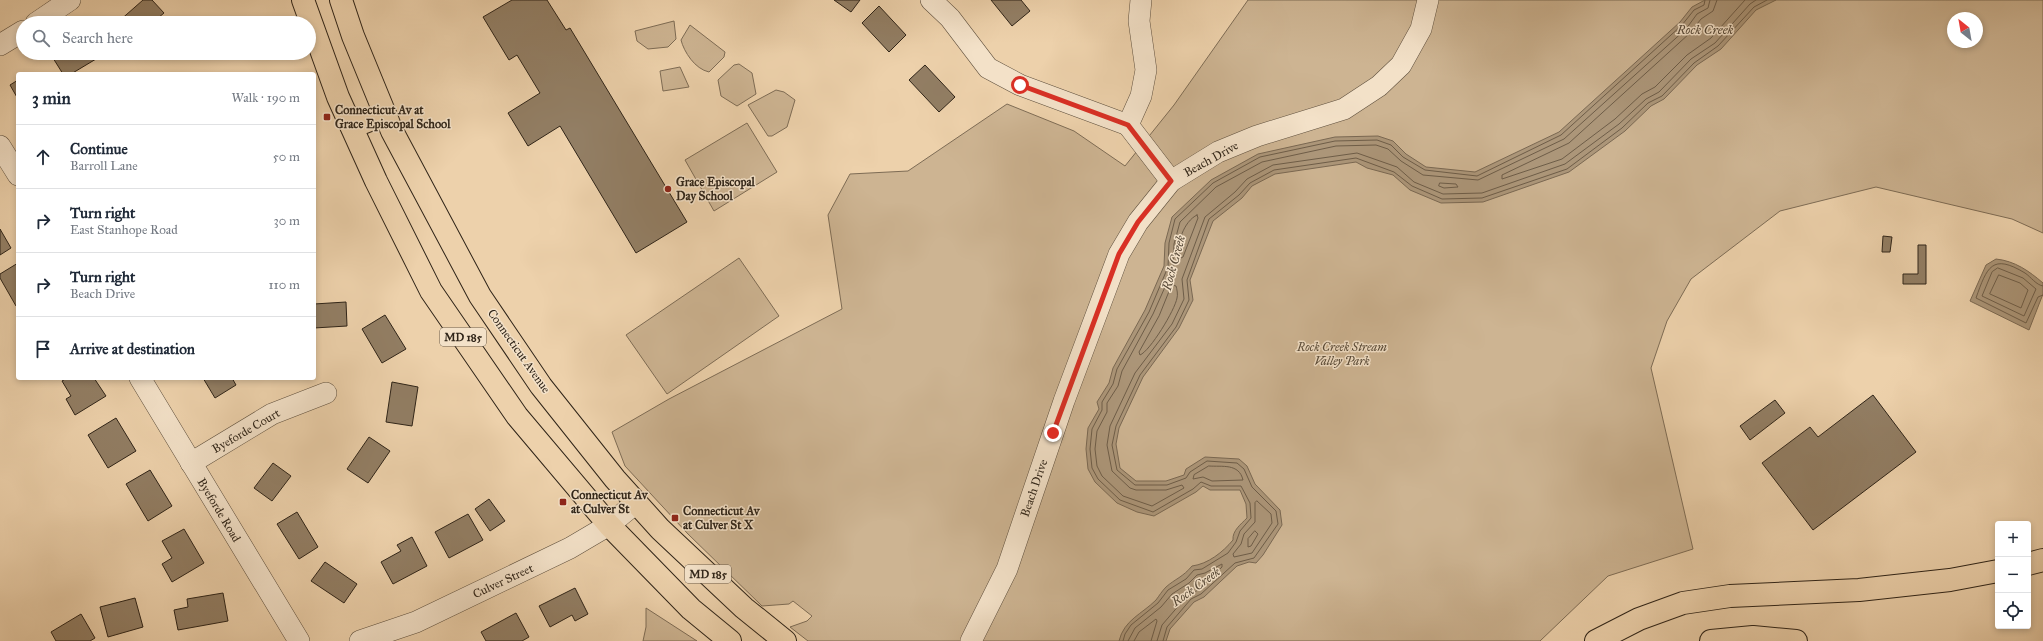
<!DOCTYPE html>
<html lang="en">
<head>
<meta charset="utf-8">
<style>
  body { margin:0; font-family:"IM FELL Great Primer",serif; background:#f6f6f7; color:#1f2937 }
  .controls { position:absolute; right:12px; bottom:12px; display:grid; overflow:hidden; border-radius:4px; box-shadow:0 2px 6px #0003 }
  .controls button { width:36px; height:36px; display:grid; place-items:center; padding:0; border:0; border-bottom:1px solid #e0e1e3; background:#fff; color:#1f2937; font:20px sans-serif }
  .compass { position:absolute; left:1947px; top:12px; width:36px; height:36px; border-radius:50%; background:#fff; box-shadow:0 2px 6px #0003; rotate:329deg }
  .stop { position:absolute; width:12px; height:12px; margin:-9px; border:3px solid #d93025; border-radius:50%; background:#fff }
  .stop.end { background:#d93025; border-color:#fff; box-shadow:0 1px 4px #0008 }
  .list { margin:0; padding:0; list-style:none }
  h2 { display:flex; justify-content:space-between; align-items:center; height:52px; margin:0; padding:0 16px; font-size:17px }
  h2 small { font-size:13px; font-weight:400; color:#747a83 }
  .list li { display:grid; grid-template-columns:26px 1fr auto; gap:12px; align-items:center; box-sizing:border-box; height:64px; padding:0 16px; border-top:1px solid #e0e1e3 }
  .list b { display:block; font-size:15px; white-space:nowrap }
  .list p { margin:0; font-size:13px; white-space:nowrap; color:#747a83 }
  .list em { font-size:13px; font-style:normal; color:#747a83 }
  .icon { flex:none; width:22px; height:22px; fill:none; stroke:currentColor; stroke-width:2; stroke-linecap:round; stroke-linejoin:round }
  .map { position:relative; flex:none; width:2043px; height:641px; overflow:hidden }
  .search { position:absolute; background:#fff; box-shadow:0 2px 6px #0003; left:16px; top:16px; width:300px; height:44px; display:flex; align-items:center; gap:10px; box-sizing:border-box; padding:0 14px; border-radius:22px; color:#747a83; font-size:15px }
  .panel { position:absolute; background:#fff; box-shadow:0 2px 6px #0003; left:16px; top:72px; width:300px; height:308px; border-radius:4px }
  .map>svg:first-child { display:block }
</style>
</head>
<body>
<div class="map">
<svg width="2043" height="641" viewBox="0 0 2043 641">
  <rect width="100%" height="100%" fill="#edd1ab"/>
  <filter id="stains"><feTurbulence type="fractalNoise" baseFrequency=".005" numOctaves="4"/><feColorMatrix values="0 0 0 0 .2 0 0 0 0 .09 0 0 0 0 .02 0 0 0 .5 -.17"/></filter>
  <radialGradient id="worn" r=".72"><stop offset=".6" stop-color="#630" stop-opacity="0"/><stop offset="1" stop-color="#630" stop-opacity=".3"/></radialGradient>
  <g fill="#cdb492" stroke="#7e6c55" fill-rule="evenodd">
    <path d="M1248,0H2043V233L2012,219L1876,187L1780,211L1691,279L1667,321L1651,368L1693,549L1608,576L1540,641H808L790,627L807,621L812,616L793,601L789,604L762,606L688,534L625,466L612,432L669,399L842,309L828,215L850,174L908,171L1007,104L1074,131L1125,166L1174,105ZM1953,18H1977V42H1953Z"/>
    <polygon points="674,21 676,39 668,47 648,49 637,41 635,31"/>
    <path d="M690,25L725,52L724,57L709,72C695,69 684,52 681,40Z"/>
    <polygon points="739,64 752,73 756,94 737,106 721,96 718,80 734,65"/>
    <polygon points="680,67 689,87 663,91 660,71"/>
    <polygon points="776,90 784,92 795,100 787,127 772,136 768,136 748,105"/>
    <polygon points="747,123 777,172 714,211 685,160"/>
    <polygon points="739,258 779,316 667,394 626,335"/>
    <polygon points="646,608 697,641 643,641 646,627"/>
  </g>
  <g fill="#ac9679" stroke="#7a6852">
    <path d="M1705,0H1776L1756,10L1721,49L1697,65L1664,99L1651,106L1625,131L1569,172L1483,202L1441,203L1410,190L1393,175L1367,168L1356,162L1275,174L1252,186L1242,198L1213,221L1190,280L1193,300L1179,328L1143,377L1119,428L1116,444L1120,468L1136,481H1166L1184,475L1186,469L1205,457L1239,459L1247,466L1255,484L1280,510L1282,525L1263,555L1256,563L1249,562L1237,566L1204,597L1194,602L1170,629L1166,641H1119C1124,620 1142,614 1156,600C1159,596 1162,591 1166,587C1175,579 1183,577 1192,566C1208,564 1223,552 1233,540C1232,531 1241,524 1247,518L1246,504L1240,490H1210L1203,486L1196,492L1154,516L1137,512L1117,503L1095,482L1088,469L1086,449L1088,428L1099,409L1097,402L1109,383L1113,368L1145,310L1164,266L1165,243L1172,217L1211,180L1258,154L1335,137L1378,136L1393,141L1406,154L1426,167L1475,172L1559,132L1680,22L1692,7Z"/>
    <path d="M1996,259C2015,261 2029,271 2043,283V294L2029,330L1970,301L1986,265Z"/>
  </g>
  <g fill="none" stroke-linecap="round" stroke-linejoin="round">
    <g stroke="#6e5d48" stroke-width="1">
      <polyline points="1710,0 1708,8 1697,14 1686,29 1564,139 1478,180 1423,175 1401,161 1388,149 1376,145 1336,146 1262,162 1216,187 1180,222 1174,244 1173,269 1153,314 1122,371 1118,386 1107,403 1107,412 1097,431 1095,449 1097,466 1102,476 1123,496 1152,506 1184,488 1182,485 1166,490 1136,490 1130,488 1112,471 1107,445 1110,426 1135,373 1172,324 1184,299 1182,279 1205,217 1235,192 1247,179 1273,165 1357,153 1397,167 1414,182 1443,194 1482,193 1565,164 1619,124 1646,99 1659,92 1691,59 1715,43 1750,4 1756,0"/>
      <polyline points="1717,0 1713,11 1701,19 1690,33 1569,143 1502,175 1502,179 1562,159 1615,119 1642,94 1655,87 1687,55 1711,38 1745,0"/>
      <polygon points="1440,183 1456,184 1458,187 1444,188 1439,186"/>
      <path d="M1197,215L1198,218L1183,257L1181,258C1175,245 1184,221 1197,215Z"/>
      <polygon points="1998,268 2023,278 2036,289 2024,316 1982,296 1992,272"/>
      <polygon points="1999,275 2020,283 2028,290 2021,308 1990,294"/>
      <path d="M1172,285L1176,286C1177,289 1178,295 1177,298C1175,310 1150,351 1140,355L1139,352L1159,316Z"/>
      <path d="M2043,286C2036,285 2031,277 2025,273C1992,253 1987,267 1976,298L2026,323L2038,297L2043,295"/>
      <path d="M1209,466C1222,467 1239,463 1243,480L1212,481L1203,477L1193,479L1194,475Z"/>
      <polygon points="1257,501 1271,514 1272,523 1252,553 1234,557 1233,554 1241,544 1244,534 1255,522 1255,503"/>
      <polygon points="1255,531 1258,534 1251,546 1248,547 1248,539"/>
      <polyline points="1123,641 1125,634 1131,625 1158,603 1168,590 1186,579 1194,570 1202,569 1228,553 1236,542 1240,531 1251,518 1250,503 1241,486 1211,486 1201,482 1193,489 1153,512 1120,500 1098,479 1092,468 1090,449 1092,429 1102,410 1102,402 1113,384 1117,369 1149,312 1168,267 1169,243 1175,219 1213,183 1260,157 1335,141 1377,140 1391,145 1403,157 1425,170 1477,176 1561,135 1682,25 1694,10 1704,5 1705,0"/>
      <polyline points="1128,641 1135,628 1161,607 1172,594 1189,583 1197,575 1205,573 1222,564 1222,567 1198,590 1187,596 1162,625 1157,641"/>
      <polyline points="1134,641 1139,632 1156,619 1157,621 1151,641"/>
      <polyline points="1163,641 1167,627 1191,599 1201,594 1235,563 1254,558 1278,524 1276,511 1252,487 1244,469 1237,463 1207,461 1190,472 1186,478 1167,485 1135,485 1117,470 1112,445 1116,426 1140,375 1176,327 1189,300 1187,280 1209,219 1239,195 1250,183 1274,170 1356,158 1394,172 1412,186 1442,199 1482,198 1567,169 1622,128 1648,103 1662,96 1694,63 1718,46 1754,7 1767,0"/>
    </g>
  </g>
  <g fill="#927e64" stroke="#2f2418">
    <polygon points="143,0 152,0 164,13 152,23 120,23 118,22"/>
    <polygon points="512,0 547,0 566,30 570,28 687,222 636,253 560,126 528,146 508,113 540,93 517,55 509,60 483,17"/>
    <polygon points="834,0 860,0 851,12"/>
    <polygon points="991,0 1021,0 1030,11 1012,26"/>
    <polygon points="879,6 906,35 889,52 862,23"/>
    <polygon points="61,53 106,53 71,74 63,74 53,58"/>
    <polygon points="925,65 955,97 939,112 909,80"/>
    <polygon points="18,80 18,99 10,85"/>
    <polygon points="0,229 11,248 0,255"/>
    <polygon points="1883,236 1892,237 1890,252 1882,252"/>
    <polygon points="1918,245 1926,245 1926,284 1903,284 1903,274 1918,274"/>
    <polygon points="18,263 18,305 16,306 0,278 0,274"/>
    <polygon points="346,302 347,326 314,328 314,304"/>
    <polygon points="385,315 406,349 382,363 362,329"/>
    <polygon points="67,378 94,378 106,396 75,415 66,399 71,396 62,381"/>
    <polygon points="203,378 232,378 236,385 215,398"/>
    <polygon points="392,382 418,387 412,426 386,422"/>
    <polygon points="1873,395 1916,452 1813,530 1762,463 1810,427 1818,437"/>
    <polygon points="1775,400 1785,413 1750,440 1740,426"/>
    <polygon points="116,418 136,451 108,468 88,435"/>
    <polygon points="369,437 390,451 368,483 347,469"/>
    <polygon points="273,463 291,476 272,501 254,488"/>
    <polygon points="150,470 172,506 148,521 126,484"/>
    <polygon points="489,499 505,521 490,531 475,509"/>
    <polygon points="297,512 318,547 299,559 277,524"/>
    <polygon points="468,514 483,540 449,558 435,532"/>
    <polygon points="184,529 204,563 172,582 162,564 172,558 162,541"/>
    <polygon points="412,537 427,566 393,584 381,562 401,551 397,545"/>
    <polygon points="325,562 357,584 344,603 311,581"/>
    <polygon points="575,588 588,614 575,621 572,615 550,627 539,606"/>
    <polygon points="223,593 228,621 178,630 174,610 188,607 187,599"/>
    <polygon points="135,598 143,627 108,637 100,607"/>
    <polygon points="516,613 529,637 522,641 486,641 481,632"/>
    <polygon points="81,614 95,638 90,641 56,641 51,632"/>
  </g>
  <g fill="none" stroke-linecap="round" stroke-linejoin="round">
    <g stroke="#5e4f3d" stroke-width="22">
      <g id="minor">
        <polyline points="931,0 950,18 988,68 1020,85 1128,125"/>
        <polyline points="1141,0 1139,21 1146,70 1141,96 1128,125 1171,181"/>
        <polyline points="36,23 70,0"/>
        <polyline points="0,45 23,31"/>
        <polyline points="0,146 18,175"/>
        <polyline points="140,378 299,641"/>
        <polyline points="191,463 272,414 326,393"/>
        <polyline points="360,641 416,622 570,548 609,525 636,503"/>
        <polyline points="971,641 1007,569 1064,401 1119,254 1138,222 1171,181 1218,152 1257,136 1344,109 1379,86 1401,65 1421,29 1428,0"/>
      </g>
    </g>
    <g stroke="#2f2418" stroke-width="24">
      <g id="major">
        <polyline points="303,0 338,97 376,181 431,291 517,416 609,525 691,609 730,641"/>
        <polyline points="341,0 353,36 392,131 480,296 541,386 615,479 660,529 744,608 785,641"/>
        <polyline points="352,127 385,114"/>
      </g>
    </g>
    <g stroke="#2f2418" stroke-width="24">
      <g id="highway">
        <polyline points="2028,564 2043,560"/>
        <polyline points="1596,641 1639,619 1683,603 1730,596 1859,590 1950,580 1998,571"/>
        <polyline points="1711,641 1753,637 1796,641"/>
      </g>
    </g>
    <use href="#minor" stroke="#f3e1c8" stroke-width="21"/>
    <use href="#major" stroke="#edd1ab" stroke-width="22"/>
    <use href="#highway" stroke="#edd1ab" stroke-width="22"/>
  </g>
  <g fill="none" stroke-linecap="round" stroke-linejoin="round">
    <polyline stroke="#d93025" stroke-width="5" points="1020,85 1128,125 1171,181 1138,222 1119,254 1053,433"/>
  </g>
  <g fill="#8f2418" stroke="#f3e1c8" stroke-width="1.5">
    <rect x="323" y="113" width="8" height="8" rx="2"/>
    <circle cx="668" cy="189" r="4"/>
    <rect x="559" y="498" width="8" height="8" rx="2"/>
    <rect x="671" y="514" width="8" height="8" rx="2"/>
  </g>
  <g text-anchor="middle" dominant-baseline="central" stroke-width="3" stroke-linejoin="round" paint-order="stroke">
    <g fill="#f3e1c8" stroke="#6a5d4d" stroke-width="1">
      <rect x="440" y="328" width="46" height="18" rx="3"/>
      <rect x="685" y="565" width="46" height="18" rx="3"/>
    </g>
    <g font-size="11" font-weight="bold" fill="#2f2418">
      <text x="463" y="337">MD 185</text>
      <text x="708" y="574">MD 185</text>
    </g>
    <g font-size="12" font-weight="bold" fill="#2f2418" stroke="#f3e1c8" text-anchor="start">
      <text x="335" y="110">Connecticut Av at<tspan x="335" dy="14">Grace Episcopal School</tspan></text>
      <text x="676" y="182">Grace Episcopal<tspan x="676" dy="14">Day School</tspan></text>
      <text x="571" y="495">Connecticut Av<tspan x="571" dy="14">at Culver St</tspan></text>
      <text x="683" y="511">Connecticut Av<tspan x="683" dy="14">at Culver St X</tspan></text>
    </g>
    <g font-size="12" fill="#2f2418" stroke="#f3e1c8">
      <text transform="translate(1211 159) rotate(-29)">Beach Drive</text>
      <text transform="translate(519 351) rotate(55)">Connecticut Avenue</text>
      <text transform="translate(246 431) rotate(-30)">Byeforde Court</text>
      <text transform="translate(1034 488) rotate(-71)">Beach Drive</text>
      <text transform="translate(219 510) rotate(59)">Byeforde Road</text>
      <text transform="translate(503 581) rotate(-25)">Culver Street</text>
    </g>
    <g font-size="12" font-style="italic" fill="#564836" stroke="#f3e1c8">
      <text x="1342" y="347">Rock Creek Stream<tspan x="1342" dy="14">Valley Park</tspan></text>
    </g>
    <g font-size="13" font-style="italic" fill="#544635" stroke="#f3e1c8">
      <text x="1705" y="30">Rock Creek</text>
      <text transform="translate(1174 263) rotate(-75)">Rock Creek</text>
      <text transform="translate(1196 587) rotate(-36)">Rock Creek</text>
    </g>
  </g>
  <rect width="100%" height="100%" filter="url(#stains)"/>
  <rect width="100%" height="100%" fill="url(#worn)"/>
</svg>
<div class="controls">
<button>+</button>
<button>−</button>
<button><svg class="icon" aria-label="locate" viewBox="0 0 24 24"><circle cx="12" cy="12" r="6"/><path d="M12 2v4M12 18v4M2 12h4M18 12h4"/></svg></button>
</div>
<svg class="compass" viewBox="-18 -18 36 36"><path d="M0-13l5 13h-10z" fill="#e53935"/><path d="M0 13l5-13h-10z" fill="#747a83"/></svg>
<div class="stop" style="left:1020px;top:85px"></div>
<div class="stop end" style="left:1053px;top:433px"></div>
<div class="search"><svg class="icon" aria-label="search" viewBox="0 0 24 24"><circle cx="10" cy="10" r="6"/><path d="M15 15l6 6"/></svg>Search here</div>
<section class="panel">
<h2>3 min<small>Walk · 190 m</small></h2>
<ul class="list">
<li><svg class="icon" aria-label="ahead" viewBox="0 0 24 24"><path d="M12 20V5M6 11l6-6 6 6"/></svg><div><b>Continue</b><p>Barroll Lane</p></div><em>50 m</em></li>
<li><svg class="icon" aria-label="right" viewBox="0 0 24 24"><path d="M7 20v-9h11M14 6l5 5-5 5"/></svg><div><b>Turn right</b><p>East Stanhope Road</p></div><em>30 m</em></li>
<li><svg class="icon" aria-label="right" viewBox="0 0 24 24"><path d="M7 20v-9h11M14 6l5 5-5 5"/></svg><div><b>Turn right</b><p>Beach Drive</p></div><em>110 m</em></li>
<li><svg class="icon" aria-label="arrive" viewBox="0 0 24 24"><path d="M6 21V4h12l-3 4 3 4H6"/></svg><div><b>Arrive at destination</b></div></li>
</ul>
</section>
</div>
</body>
</html>
